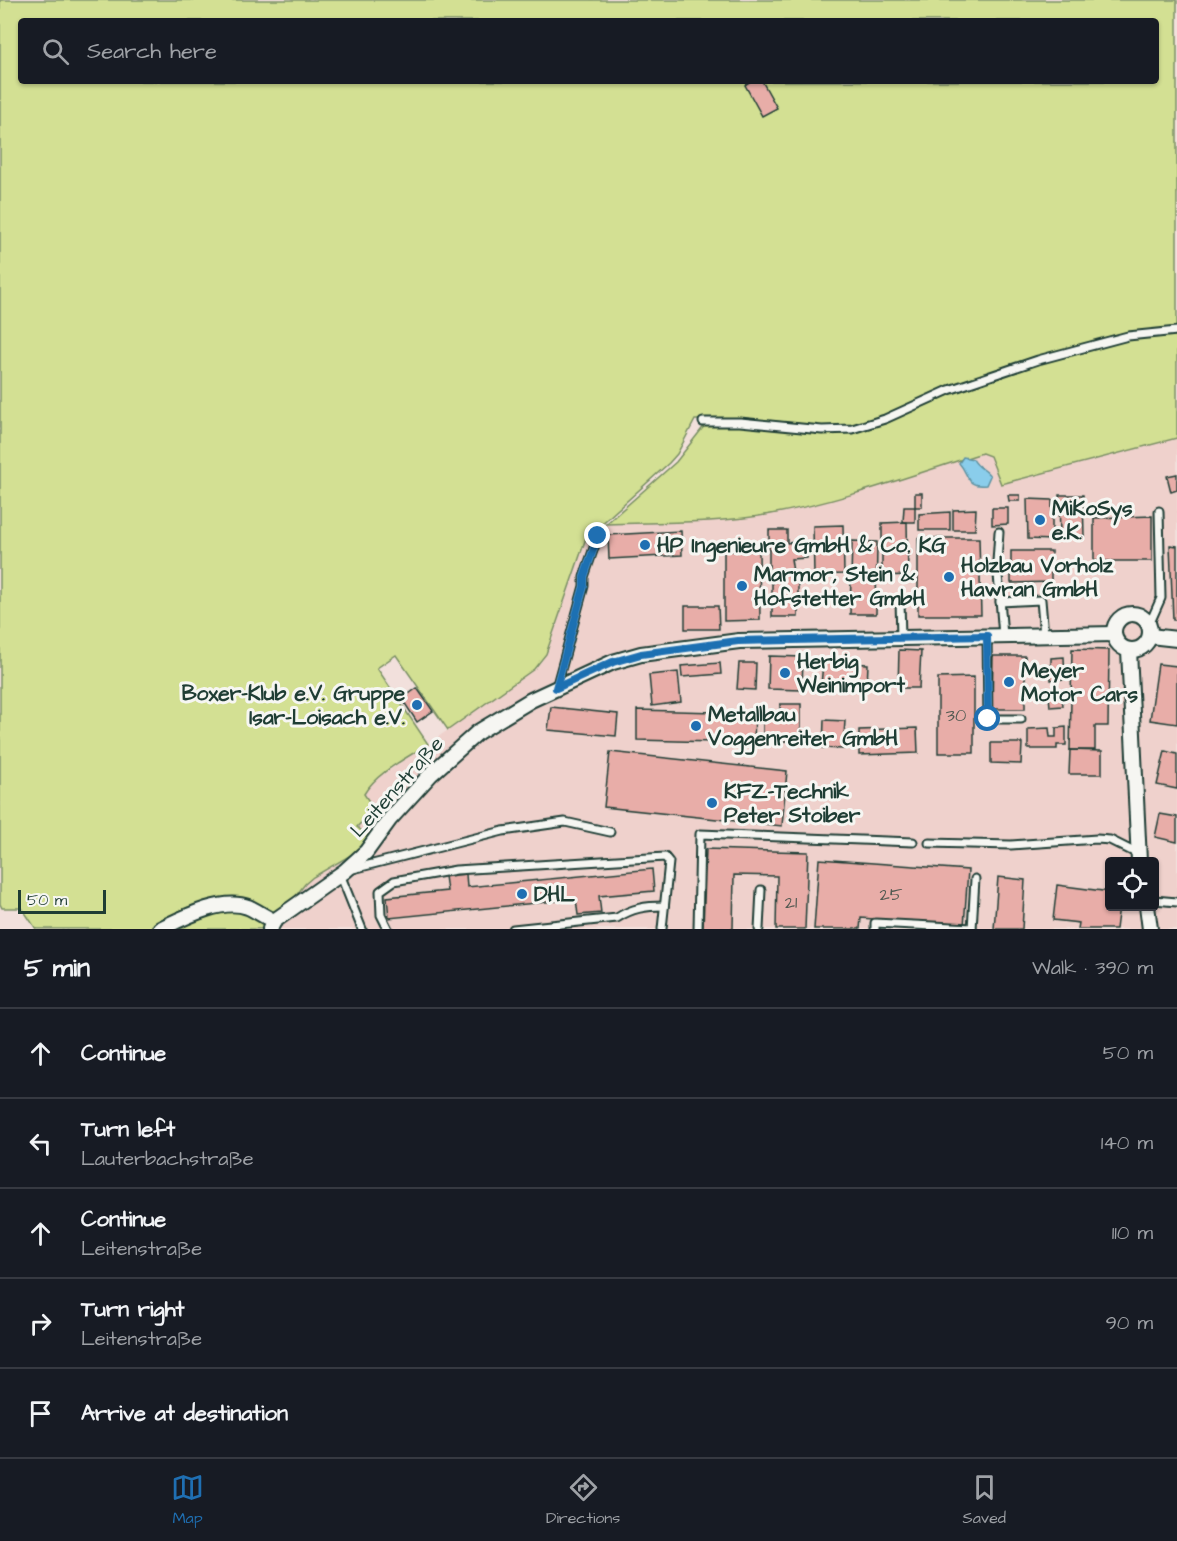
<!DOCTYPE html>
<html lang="en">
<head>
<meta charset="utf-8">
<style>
  body { margin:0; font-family:"Architects Daughter",sans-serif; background:#242831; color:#f1f3f6 }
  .controls { position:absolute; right:18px; bottom:18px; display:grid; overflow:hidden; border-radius:6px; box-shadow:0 2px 4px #0004 }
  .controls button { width:54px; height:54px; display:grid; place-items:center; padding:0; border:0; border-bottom:2px solid #363941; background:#171b24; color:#f1f3f6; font:30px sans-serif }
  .scale { position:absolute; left:18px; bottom:15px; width:88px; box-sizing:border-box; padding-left:6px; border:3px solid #1f3d34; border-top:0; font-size:16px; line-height:21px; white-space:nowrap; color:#1f3d34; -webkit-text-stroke:4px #f6f6f2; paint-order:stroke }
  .stop { position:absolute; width:18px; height:18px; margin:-14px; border:4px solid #1f6fb2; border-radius:50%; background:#fff }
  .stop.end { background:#1f6fb2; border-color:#fff; box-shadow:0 2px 6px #0008 }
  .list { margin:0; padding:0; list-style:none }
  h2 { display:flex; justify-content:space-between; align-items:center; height:78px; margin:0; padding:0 24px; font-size:26px }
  h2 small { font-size:20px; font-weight:400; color:#9ea1a6 }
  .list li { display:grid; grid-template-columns:39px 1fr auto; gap:18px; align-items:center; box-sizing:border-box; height:90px; padding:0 24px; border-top:2px solid #363941 }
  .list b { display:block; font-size:22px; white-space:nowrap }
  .list p { margin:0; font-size:20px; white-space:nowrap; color:#9ea1a6 }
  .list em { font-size:20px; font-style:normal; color:#9ea1a6 }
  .icon { flex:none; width:33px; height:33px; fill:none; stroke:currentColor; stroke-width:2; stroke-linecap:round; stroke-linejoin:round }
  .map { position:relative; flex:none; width:1177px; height:929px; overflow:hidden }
  .search { position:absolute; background:#171b24; box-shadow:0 2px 4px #0004; left:18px; right:18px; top:18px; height:66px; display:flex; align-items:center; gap:15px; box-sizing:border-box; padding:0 21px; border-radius:6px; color:#9ea1a6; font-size:22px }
  .sheet { height:528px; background:#171b24 }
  nav { display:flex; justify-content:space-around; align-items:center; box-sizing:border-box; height:84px; border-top:2px solid #363941; background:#171b24; font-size:16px; color:#9ea1a6 }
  nav a { display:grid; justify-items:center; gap:3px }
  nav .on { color:#1f6fb2 }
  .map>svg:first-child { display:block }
</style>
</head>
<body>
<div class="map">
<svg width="1177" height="929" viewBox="0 0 1177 929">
  <rect width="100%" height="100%" fill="#f2e0dc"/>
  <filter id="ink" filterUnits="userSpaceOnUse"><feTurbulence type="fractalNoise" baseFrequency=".0167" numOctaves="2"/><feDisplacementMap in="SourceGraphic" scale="12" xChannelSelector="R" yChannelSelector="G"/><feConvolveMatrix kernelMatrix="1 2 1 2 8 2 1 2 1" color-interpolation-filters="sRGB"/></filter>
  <g filter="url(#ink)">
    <path fill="#efd1cc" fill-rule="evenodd" d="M1177,438V929H270L305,884L313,877L340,862V867L376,841L356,827L374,809L363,794L368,787L382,775L460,722L541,662L548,649L586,538L600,524L724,519L769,514L811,505L877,487L982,453L990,456L1002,484ZM1110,861H1154V906H1110Z"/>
    <g fill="#d3e093" stroke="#798e64" stroke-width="1.5" fill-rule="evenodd">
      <path d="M0,0H1177V327L1137,331L1081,345L1010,366L962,382L883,416L851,426L831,427L765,420H695L677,454L669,463L586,538L546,654L534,669L448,730L396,655L377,668L428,744C407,758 377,772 364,794L374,809L357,827L375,841L313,877L305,884L270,929H36L22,908H2L0,904ZM21,21H1156V81H21Z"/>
      <path d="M1177,334V438L1001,484L990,456L982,453C912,475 843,501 771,514C717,524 660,522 606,524L676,462L705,425L723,424L852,431L1024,367L1111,343L1144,336Z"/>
    </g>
    <path fill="#8acdeb" stroke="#5f93a2" stroke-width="1.5" d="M963,457L973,459C977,468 986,469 990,476L986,485C965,487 970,475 959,463Z"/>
    <g fill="#e8ada8" stroke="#1f3d34" stroke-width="1.5">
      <polygon points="751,81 762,81 777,108 762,116 745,85"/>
      <polygon points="1177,474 1177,490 1171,492 1167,476"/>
      <rect x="915" y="493" width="7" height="14"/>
      <polygon points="1008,495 1020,495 1020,501 1009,501"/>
      <polygon points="1059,495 1083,495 1084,536 1060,537"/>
      <polygon points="1027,499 1052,500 1052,540 1028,539"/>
      <polygon points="904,507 915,507 915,522 903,522"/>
      <polygon points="992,508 1008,508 1008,524 992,525"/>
      <polygon points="976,509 975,530 953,530 953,510"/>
      <polygon points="950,512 950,530 919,530 919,514"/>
      <polygon points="1152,516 1152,561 1094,561 1094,518"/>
      <polygon points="907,522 908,575 882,576 882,523"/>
      <polygon points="843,525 844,574 814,575 813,526"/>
      <polygon points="769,530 787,530 787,543 806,541 807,558 791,559 793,572 769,573"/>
      <polygon points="681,531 682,555 609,559 608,535"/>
      <polygon points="918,538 979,538 981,615 918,615"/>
      <polygon points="852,541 877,542 876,614 850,614"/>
      <polygon points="1170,545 1177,546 1177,620 1173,620"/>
      <polygon points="724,551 759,551 760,620 724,621"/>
      <polygon points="1011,551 1051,551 1051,582 1011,583"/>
      <rect x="772" y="573" width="26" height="44"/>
      <polygon points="685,606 718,606 719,629 685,629"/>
      <polygon points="1072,649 1109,650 1108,726 1095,726 1095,750 1070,750"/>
      <polygon points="899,650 921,651 919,688 898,688"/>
      <polygon points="769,656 803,657 802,690 768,689"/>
      <polygon points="993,656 1025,656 1025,709 992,709"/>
      <polygon points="1064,657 1065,679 1051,680 1051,658"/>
      <polygon points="823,662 868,664 867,687 821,686"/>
      <polygon points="720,663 721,674 682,677 681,666"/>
      <polygon points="739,663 756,663 755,690 737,689"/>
      <polygon points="1158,664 1177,666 1177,724 1150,720"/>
      <polygon points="678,672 681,702 652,706 649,675"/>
      <polygon points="974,677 974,753 938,753 938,678"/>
      <polygon points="417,688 433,711 417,722 402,699"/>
      <polygon points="1049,696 1062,696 1063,706 1050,707"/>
      <polygon points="780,704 801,704 801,741 763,741 763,720 780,720"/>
      <polygon points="551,707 618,714 616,736 548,730"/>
      <polygon points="637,710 755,713 754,743 637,740"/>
      <polygon points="824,720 845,721 843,749 823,748"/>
      <polygon points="1066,727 1066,745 1057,745 1057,749 1028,749 1028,729 1049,728 1050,737 1056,737 1056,728"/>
      <polygon points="917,728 918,753 859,755 859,730"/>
      <polygon points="991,743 1022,743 1021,764 991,763"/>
      <polygon points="1070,750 1102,751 1102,774 1069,774"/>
      <polygon points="1165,751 1177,754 1177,789 1157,785"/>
      <polygon points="610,752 787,771 782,826 604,807"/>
      <polygon points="1160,814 1177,817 1177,842 1155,837"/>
      <polygon points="706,849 808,852 805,929 776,929 777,876 734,875 733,929 703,928"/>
      <polygon points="819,859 968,870 964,926 861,918 860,929 814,929"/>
      <polygon points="652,869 654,891 599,896 601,913 578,915 576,899 389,918 387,897 447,891 445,876 466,874 467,887"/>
      <polygon points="998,877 1025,880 1022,929 994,929"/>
      <polygon points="1057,885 1110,892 1110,906 1119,906 1116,929 1078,929 1079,923 1053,920"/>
    </g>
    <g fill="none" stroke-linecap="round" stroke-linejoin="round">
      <g stroke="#1f3d34" stroke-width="11">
        <g id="service">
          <polyline points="703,422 740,422 822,430 852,429 885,419 949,390 1038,360 1128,336 1177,331"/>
          <polyline points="999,532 997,562 1003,636"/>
          <polyline points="900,600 901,638"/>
          <polyline points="1000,602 1041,600 1044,635"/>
          <polyline points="1149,625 1161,598 1159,511"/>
          <polyline points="987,636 988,719 1021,719"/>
          <polyline points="556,688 584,586 584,577 598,536"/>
          <polyline points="929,843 1011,845 1097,839 1110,840 1138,854"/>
          <polyline points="353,869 503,831 565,822 610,832"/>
          <polyline points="340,874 362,929"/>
          <polyline points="1154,900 1177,902"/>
          <polyline points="388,929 381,915 380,891 394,881 456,870 665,857 669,862 662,929"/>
          <path d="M513,929L617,918C632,908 646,906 664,906"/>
          <polyline points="698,929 700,834 913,842"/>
          <polyline points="759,929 761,890"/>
          <polyline points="875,929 875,923 972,928"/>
          <polyline points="972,929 975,879"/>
        </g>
      </g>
      <g stroke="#1f3d34" stroke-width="18">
        <g id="minor">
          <circle cx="1132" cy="632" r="18"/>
          <polyline points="1150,636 1177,639"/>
          <polyline points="1129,650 1139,861"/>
          <polyline points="1147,906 1150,929"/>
          <path d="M160,929C183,918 222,897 248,907C257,911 265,917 274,921"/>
          <polyline points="270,929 274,921 345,871 366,852 390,819 431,774 478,732 531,700 613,662 641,654 739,641 1114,634"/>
        </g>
      </g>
      <use href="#service" stroke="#f6f6f2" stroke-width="7"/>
      <use href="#minor" stroke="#f6f6f2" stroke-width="14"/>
    </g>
  </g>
  <g fill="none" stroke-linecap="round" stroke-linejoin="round" filter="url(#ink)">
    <polyline stroke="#1f6fb2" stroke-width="8" points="598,536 584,577 584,586 556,688 613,662 641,654 738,641 987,636 988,719"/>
  </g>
  <g fill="#1f6fb2" stroke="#f6f6f2" stroke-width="2">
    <circle cx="1040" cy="520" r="6"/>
    <circle cx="645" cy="545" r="6"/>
    <circle cx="949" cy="577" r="6"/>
    <circle cx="742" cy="586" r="6"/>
    <circle cx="785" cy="673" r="6"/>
    <circle cx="1009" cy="682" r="6"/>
    <circle cx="417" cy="705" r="6"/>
    <circle cx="696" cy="726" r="6"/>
    <circle cx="712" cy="803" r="6"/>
    <circle cx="522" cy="894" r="6"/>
  </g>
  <g text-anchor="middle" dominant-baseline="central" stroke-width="6" stroke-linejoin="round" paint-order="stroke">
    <g font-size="18" fill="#515951">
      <text x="956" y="715">30</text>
      <text x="891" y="894">25</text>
      <text x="791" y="902">21</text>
    </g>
    <g font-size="21" font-weight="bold" fill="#1f3d34" stroke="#f6f6f2" text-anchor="start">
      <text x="1052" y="508">MiKoSys<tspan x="1052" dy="24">e.K.</tspan></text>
      <text x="657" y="545">HP Ingenieure GmbH &amp; Co. KG</text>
      <text x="961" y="565">Holzbau Vorholz<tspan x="961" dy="24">Hawran GmbH</tspan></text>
      <text x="754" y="574">Marmor, Stein &amp;<tspan x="754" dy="24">Hofstetter GmbH</tspan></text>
      <text x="797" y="661">Herbig<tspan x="797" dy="24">Weinimport</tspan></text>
      <text x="1021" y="670">Meyer<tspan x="1021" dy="24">Motor Cars</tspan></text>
      <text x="405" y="693" text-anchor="end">Boxer-Klub e.V. Gruppe<tspan x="405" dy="24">Isar-Loisach e.V.</tspan></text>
      <text x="708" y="714">Metallbau<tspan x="708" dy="24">Voggenreiter GmbH</tspan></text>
      <text x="724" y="791">KFZ-Technik<tspan x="724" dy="24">Peter Stoiber</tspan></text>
      <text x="534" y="894">DHL</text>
    </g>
    <g font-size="21" fill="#1f3d34" stroke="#f6f6f2">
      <text transform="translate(397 787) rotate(-48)">Leitenstraße</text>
    </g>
  </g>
</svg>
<div class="controls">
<button><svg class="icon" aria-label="locate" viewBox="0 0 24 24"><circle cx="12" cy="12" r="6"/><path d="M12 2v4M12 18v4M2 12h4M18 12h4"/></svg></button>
</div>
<div class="scale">50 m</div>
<div class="stop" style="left:988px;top:719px"></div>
<div class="stop end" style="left:598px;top:536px"></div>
<div class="search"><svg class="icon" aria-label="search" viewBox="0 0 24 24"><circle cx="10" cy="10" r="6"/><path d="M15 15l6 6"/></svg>Search here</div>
</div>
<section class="sheet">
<h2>5 min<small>Walk · 390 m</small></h2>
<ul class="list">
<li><svg class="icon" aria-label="ahead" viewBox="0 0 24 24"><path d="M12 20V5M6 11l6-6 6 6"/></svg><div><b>Continue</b></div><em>50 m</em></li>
<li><svg class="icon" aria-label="left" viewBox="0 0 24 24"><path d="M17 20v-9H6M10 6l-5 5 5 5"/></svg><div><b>Turn left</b><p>Lauterbachstraße</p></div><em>140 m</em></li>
<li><svg class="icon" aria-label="ahead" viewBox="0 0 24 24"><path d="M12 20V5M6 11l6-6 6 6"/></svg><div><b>Continue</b><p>Leitenstraße</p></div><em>110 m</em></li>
<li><svg class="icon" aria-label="right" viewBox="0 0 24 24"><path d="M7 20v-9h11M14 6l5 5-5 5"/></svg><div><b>Turn right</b><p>Leitenstraße</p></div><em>90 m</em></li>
<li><svg class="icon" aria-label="arrive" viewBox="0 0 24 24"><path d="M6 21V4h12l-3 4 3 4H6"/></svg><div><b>Arrive at destination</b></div></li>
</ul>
</section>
<nav>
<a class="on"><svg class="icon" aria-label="map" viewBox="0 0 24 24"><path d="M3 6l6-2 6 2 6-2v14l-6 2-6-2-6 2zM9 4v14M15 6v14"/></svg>Map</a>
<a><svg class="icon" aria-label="directions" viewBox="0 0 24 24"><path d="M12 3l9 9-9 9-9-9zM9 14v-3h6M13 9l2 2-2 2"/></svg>Directions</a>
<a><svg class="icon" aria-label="saved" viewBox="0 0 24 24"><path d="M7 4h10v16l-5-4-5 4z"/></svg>Saved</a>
</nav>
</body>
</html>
